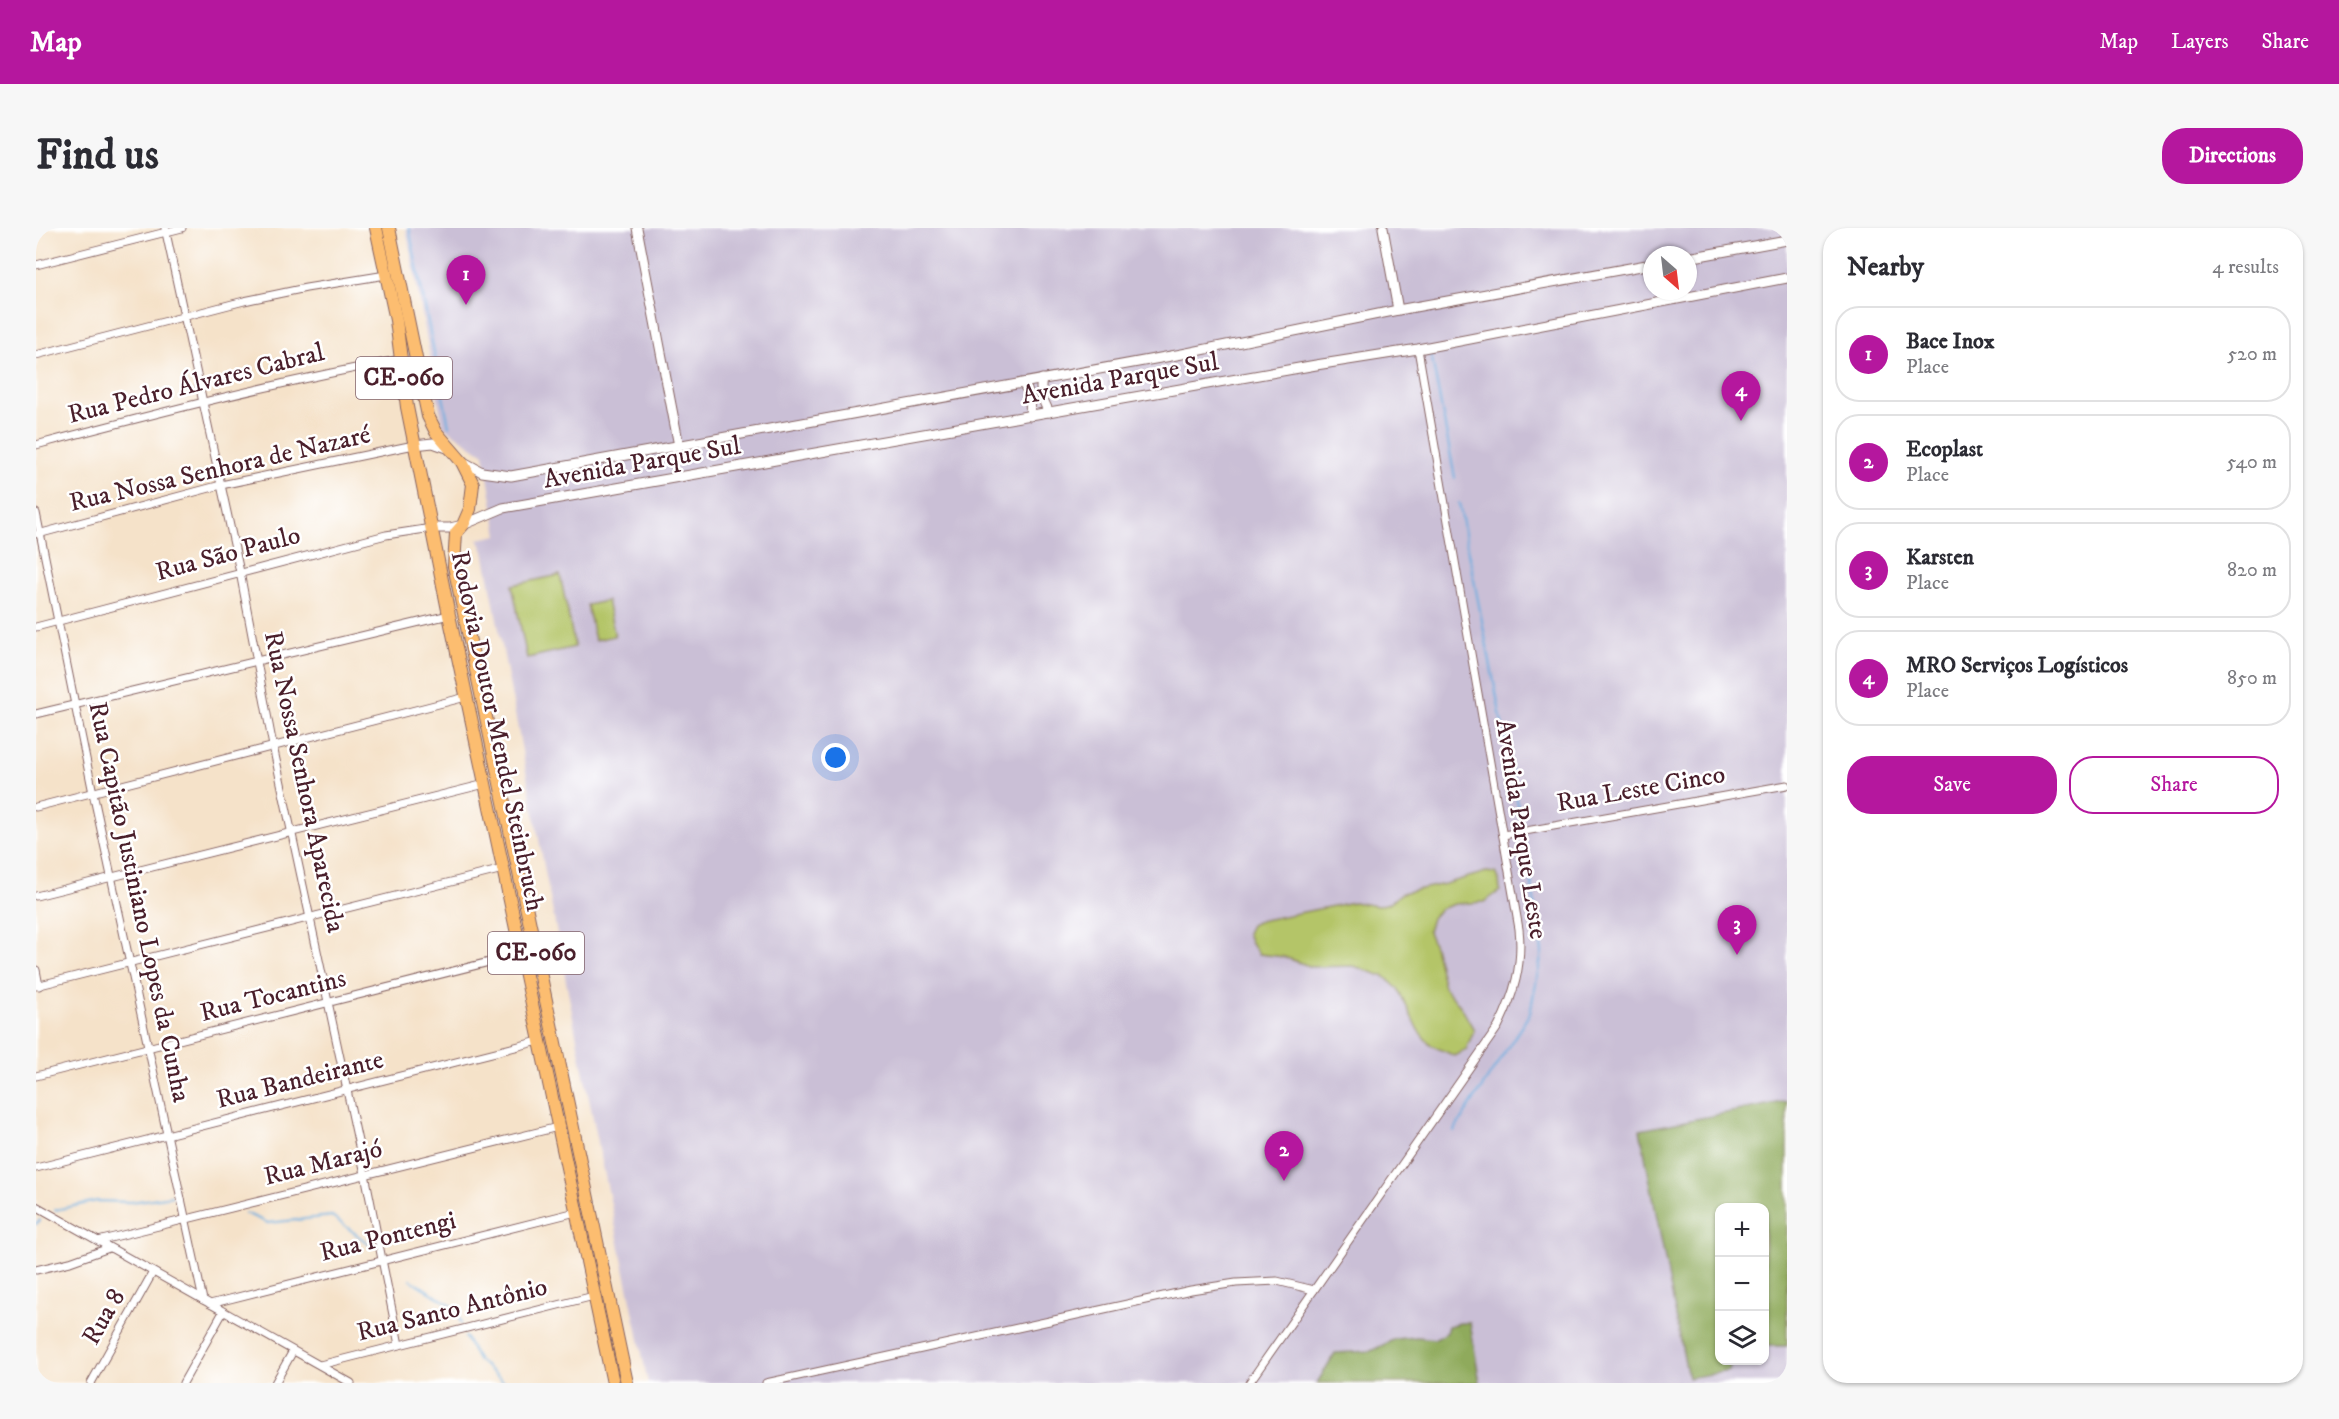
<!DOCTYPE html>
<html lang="en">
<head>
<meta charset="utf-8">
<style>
  body { margin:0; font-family:"IM FELL DW Pica",serif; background:#f7f7f7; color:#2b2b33 }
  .controls { position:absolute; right:18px; bottom:18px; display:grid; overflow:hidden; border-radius:12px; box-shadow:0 2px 4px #0004 }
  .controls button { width:54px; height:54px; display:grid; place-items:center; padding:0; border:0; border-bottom:2px solid #e1e1e2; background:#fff; color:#2b2b33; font:30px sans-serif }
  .compass { position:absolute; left:1607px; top:18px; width:54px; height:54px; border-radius:50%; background:#fff; box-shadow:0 2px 4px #0004; rotate:152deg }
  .you { position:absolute; left:800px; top:530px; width:21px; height:21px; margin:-15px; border:4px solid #fff; border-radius:50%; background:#1a73e8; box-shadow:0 0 0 9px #1a73e833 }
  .badge { display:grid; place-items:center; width:39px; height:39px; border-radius:50%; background:#b5179e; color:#fff; font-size:20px; font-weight:700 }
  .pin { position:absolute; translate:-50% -50px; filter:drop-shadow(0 2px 3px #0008) }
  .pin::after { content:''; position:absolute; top:32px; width:21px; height:18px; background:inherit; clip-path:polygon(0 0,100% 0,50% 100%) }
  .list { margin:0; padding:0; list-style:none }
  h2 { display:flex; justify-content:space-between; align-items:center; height:78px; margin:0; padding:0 24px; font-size:26px }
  h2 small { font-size:20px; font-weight:400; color:#7c7c81 }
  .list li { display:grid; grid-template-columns:39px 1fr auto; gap:18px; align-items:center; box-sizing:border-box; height:96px; margin:0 12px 12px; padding:0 12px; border:2px solid #e1e1e2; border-radius:24px }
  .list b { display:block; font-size:22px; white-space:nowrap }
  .list p { margin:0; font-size:20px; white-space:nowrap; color:#7c7c81 }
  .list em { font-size:20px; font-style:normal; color:#7c7c81 }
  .actions { display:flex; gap:12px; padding:18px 24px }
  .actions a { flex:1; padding:14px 0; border:2px solid #b5179e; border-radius:24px; text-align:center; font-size:21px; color:#b5179e }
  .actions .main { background:#b5179e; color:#fff }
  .icon { flex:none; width:33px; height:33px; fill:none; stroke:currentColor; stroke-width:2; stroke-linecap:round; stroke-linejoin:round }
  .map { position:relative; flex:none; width:1751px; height:1155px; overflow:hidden; border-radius:24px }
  header { display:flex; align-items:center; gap:36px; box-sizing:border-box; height:84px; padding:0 30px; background:#b5179e; color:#fff }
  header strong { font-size:28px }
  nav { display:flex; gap:33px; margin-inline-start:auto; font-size:21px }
  .intro { display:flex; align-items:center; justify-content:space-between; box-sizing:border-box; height:144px; padding:0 36px }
  h1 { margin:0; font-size:42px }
  .button { padding:15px 27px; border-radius:24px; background:#b5179e; color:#fff; font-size:21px; font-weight:700 }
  main { display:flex; gap:36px; padding:0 36px }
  aside { flex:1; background:#fff; border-radius:24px; box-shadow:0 2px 4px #0004 }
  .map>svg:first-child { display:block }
</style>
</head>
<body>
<header>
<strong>Map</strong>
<nav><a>Map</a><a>Layers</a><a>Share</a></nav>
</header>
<div class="intro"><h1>Find us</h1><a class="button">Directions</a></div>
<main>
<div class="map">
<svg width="1751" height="1155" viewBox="0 0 1751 1155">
  <rect width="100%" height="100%" fill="#fff"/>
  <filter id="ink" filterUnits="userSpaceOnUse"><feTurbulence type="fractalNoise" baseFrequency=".0167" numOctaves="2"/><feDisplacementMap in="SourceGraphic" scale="12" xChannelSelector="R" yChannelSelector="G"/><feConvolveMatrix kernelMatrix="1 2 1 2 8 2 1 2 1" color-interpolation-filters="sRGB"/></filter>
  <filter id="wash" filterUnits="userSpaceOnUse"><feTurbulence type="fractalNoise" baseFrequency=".008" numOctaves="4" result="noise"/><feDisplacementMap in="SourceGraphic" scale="24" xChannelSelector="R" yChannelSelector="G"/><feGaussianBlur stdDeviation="1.35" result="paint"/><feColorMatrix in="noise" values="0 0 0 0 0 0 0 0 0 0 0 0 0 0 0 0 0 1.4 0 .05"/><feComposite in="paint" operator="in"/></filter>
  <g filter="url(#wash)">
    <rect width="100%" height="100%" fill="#f5e2c9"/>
    <path fill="#cabfd6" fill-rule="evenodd" d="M370,0H1751V1155H612L545,832L448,323L442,311L462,307L448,226L407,198ZM1616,27H1652V63H1616ZM1684,980H1728V1132H1684Z"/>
    <g fill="#b4c568" stroke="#7f724a" stroke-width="1.5">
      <polygon points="524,347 539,419 491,430 476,357"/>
      <polygon points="571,373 579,408 559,412 551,377"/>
      <polygon points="1450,644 1459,645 1463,651 1464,663 1448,674 1419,676 1404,681 1396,690 1392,704 1398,718 1408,759 1425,779 1438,802 1430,822 1419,828 1394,817 1382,802 1362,761 1349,749 1318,738 1276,739 1248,729 1223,726 1215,715 1211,705 1215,697 1223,693 1317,674 1342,678 1353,675 1366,665 1409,656"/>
    </g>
    <g fill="#8faa5c" stroke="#6c6444" stroke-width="1.5">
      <polygon points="1751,873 1751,1118 1729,1118 1728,980 1684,980 1684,1132 1695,1133 1693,1143 1652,1150 1604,902"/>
      <polygon points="1424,1095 1434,1095 1444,1155 1281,1155 1299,1125 1335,1123 1359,1111 1381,1109 1400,1111 1410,1105 1412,1098"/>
    </g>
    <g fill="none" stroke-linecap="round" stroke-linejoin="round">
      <g stroke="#6aaddf" stroke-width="2">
        <polyline points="373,0 413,198"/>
        <polyline points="1395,126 1419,250"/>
        <polyline points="1423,275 1486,598"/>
        <polyline points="1418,903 1494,785 1506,724 1489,612"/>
        <polyline points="19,982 61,973 95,974 136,968"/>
        <polyline points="209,985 232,995 296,988 337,1019"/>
        <polyline points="0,996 4,992"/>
        <polyline points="375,1052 418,1079 425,1095"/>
        <polyline points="429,1109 442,1132 469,1155"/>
      </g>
    </g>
  </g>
  <g filter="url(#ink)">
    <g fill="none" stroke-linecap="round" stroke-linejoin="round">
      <g stroke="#866362" stroke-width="9">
        <g id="minor">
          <polyline points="129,0 204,344 237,518 329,946 363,1117"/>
          <polyline points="0,37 146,0"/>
          <polyline points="0,127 208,73 270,60 350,47"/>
          <path d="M0,217C121,185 242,154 366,131"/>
          <polyline points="0,285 57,565 167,1072"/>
          <polyline points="2,306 185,257 378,217"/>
          <polyline points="0,399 350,307 396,300"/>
          <polyline points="0,486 413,387"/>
          <polyline points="0,579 430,469"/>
          <polyline points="1467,607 1751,557"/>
          <polyline points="0,668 449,556"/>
          <polyline points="0,742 3,758"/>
          <polyline points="0,758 467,641"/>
          <polyline points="0,848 485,726"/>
          <polyline points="0,940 503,813"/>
          <polyline points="0,978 315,1155"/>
          <polyline points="62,1013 522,899"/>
          <polyline points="0,1042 34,1034 73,1020"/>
          <polyline points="174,1076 540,984"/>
          <polyline points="284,1137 558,1068"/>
          <polyline points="55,1155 117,1044"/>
          <polyline points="147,1155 187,1084"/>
          <polyline points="239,1155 257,1123"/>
          <polyline points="730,1155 1155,1062 1200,1055 1241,1053 1278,1062"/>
          <path d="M1213,1155L1462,799C1478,767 1487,737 1483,701L1382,121"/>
        </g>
      </g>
      <g stroke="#866362" stroke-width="11">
        <g id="tertiary">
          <polyline points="601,0 643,218"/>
          <polyline points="1347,0 1362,82"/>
          <polyline points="1652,30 1751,12"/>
          <path d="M1006,151C1003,164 1007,173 1013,184"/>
          <path d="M986,155C995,164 995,176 994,188"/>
          <polyline points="378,217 397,215 414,221"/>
          <polyline points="426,233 446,244 475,248 1146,126 1362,82 1616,36"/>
          <polyline points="396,300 414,300 427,297 467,280 1280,137 1382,121 1751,50"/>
        </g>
      </g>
      <g stroke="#866362" stroke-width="14">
        <g id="trunk">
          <polyline points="340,0 360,92 371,179 413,387 577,1155"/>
          <polyline points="353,0 392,188 400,204 426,234 437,256 434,281 427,297 420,305 418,338 591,1155"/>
        </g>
      </g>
      <use href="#minor" stroke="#fff" stroke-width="7"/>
      <use href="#tertiary" stroke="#fff" stroke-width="9"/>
      <use href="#trunk" stroke="#fcbd6f" stroke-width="12"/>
    </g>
  </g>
  <g text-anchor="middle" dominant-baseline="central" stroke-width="5" stroke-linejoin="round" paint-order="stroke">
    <g fill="#fff" stroke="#80626b" stroke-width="1.5">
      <rect x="320" y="129" width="96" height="42" rx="4.5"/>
      <rect x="452" y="704" width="96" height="42" rx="4.5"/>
    </g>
    <g font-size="24" font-weight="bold" fill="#4a1f2b">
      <text x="368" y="150">CE-060</text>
      <text x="500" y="725">CE-060</text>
    </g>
    <g font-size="26" fill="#4a1f2b" stroke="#fff">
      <text transform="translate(1084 151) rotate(-10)">Avenida Parque Sul</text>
      <text transform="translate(160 156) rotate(-14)">Rua Pedro Álvares Cabral</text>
      <text transform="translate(606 235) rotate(-10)">Avenida Parque Sul</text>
      <text transform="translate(184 241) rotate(-13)">Rua Nossa Senhora de Nazaré</text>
      <text transform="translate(192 326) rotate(-15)">Rua São Paulo</text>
      <text transform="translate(461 503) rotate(78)">Rodovia Doutor Mendel Steinbruch</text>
      <text transform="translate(268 554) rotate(78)">Rua Nossa Senhora Aparecida</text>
      <text transform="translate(1605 561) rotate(-10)">Rua Leste Cinco</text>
      <text transform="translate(1485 601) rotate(81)">Avenida Parque Leste</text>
      <text transform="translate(103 674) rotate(78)">Rua Capitão Justiniano Lopes da Cunha</text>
      <text transform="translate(237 768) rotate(-14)">Rua Tocantins</text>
      <text transform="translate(264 852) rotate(-14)">Rua Bandeirante</text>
      <text transform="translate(287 935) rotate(-14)">Rua Marajó</text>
      <text transform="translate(352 1009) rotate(-14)">Rua Pontengi</text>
      <text transform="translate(416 1082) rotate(-14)">Rua Santo Antônio</text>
      <text transform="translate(68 1089) rotate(-60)">Rua 8</text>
    </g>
  </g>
</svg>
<div class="controls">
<button>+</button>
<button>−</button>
<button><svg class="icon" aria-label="layers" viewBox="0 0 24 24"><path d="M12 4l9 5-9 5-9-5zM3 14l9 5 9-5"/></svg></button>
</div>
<svg class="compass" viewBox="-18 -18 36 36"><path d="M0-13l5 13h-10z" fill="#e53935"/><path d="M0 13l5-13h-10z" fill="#7c7c81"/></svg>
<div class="you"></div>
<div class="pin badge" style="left:430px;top:77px">1</div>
<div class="pin badge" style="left:1248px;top:953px">2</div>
<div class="pin badge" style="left:1701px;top:727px">3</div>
<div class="pin badge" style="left:1705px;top:193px">4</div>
</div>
<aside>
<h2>Nearby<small>4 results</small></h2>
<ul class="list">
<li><span class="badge">1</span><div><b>Bace Inox</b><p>Place</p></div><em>520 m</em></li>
<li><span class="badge">2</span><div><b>Ecoplast</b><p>Place</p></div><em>540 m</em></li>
<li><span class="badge">3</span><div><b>Karsten</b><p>Place</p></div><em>820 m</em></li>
<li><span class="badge">4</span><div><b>MRO Serviços Logísticos</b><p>Place</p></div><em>850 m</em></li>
</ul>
<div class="actions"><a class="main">Save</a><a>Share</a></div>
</aside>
</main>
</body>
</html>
